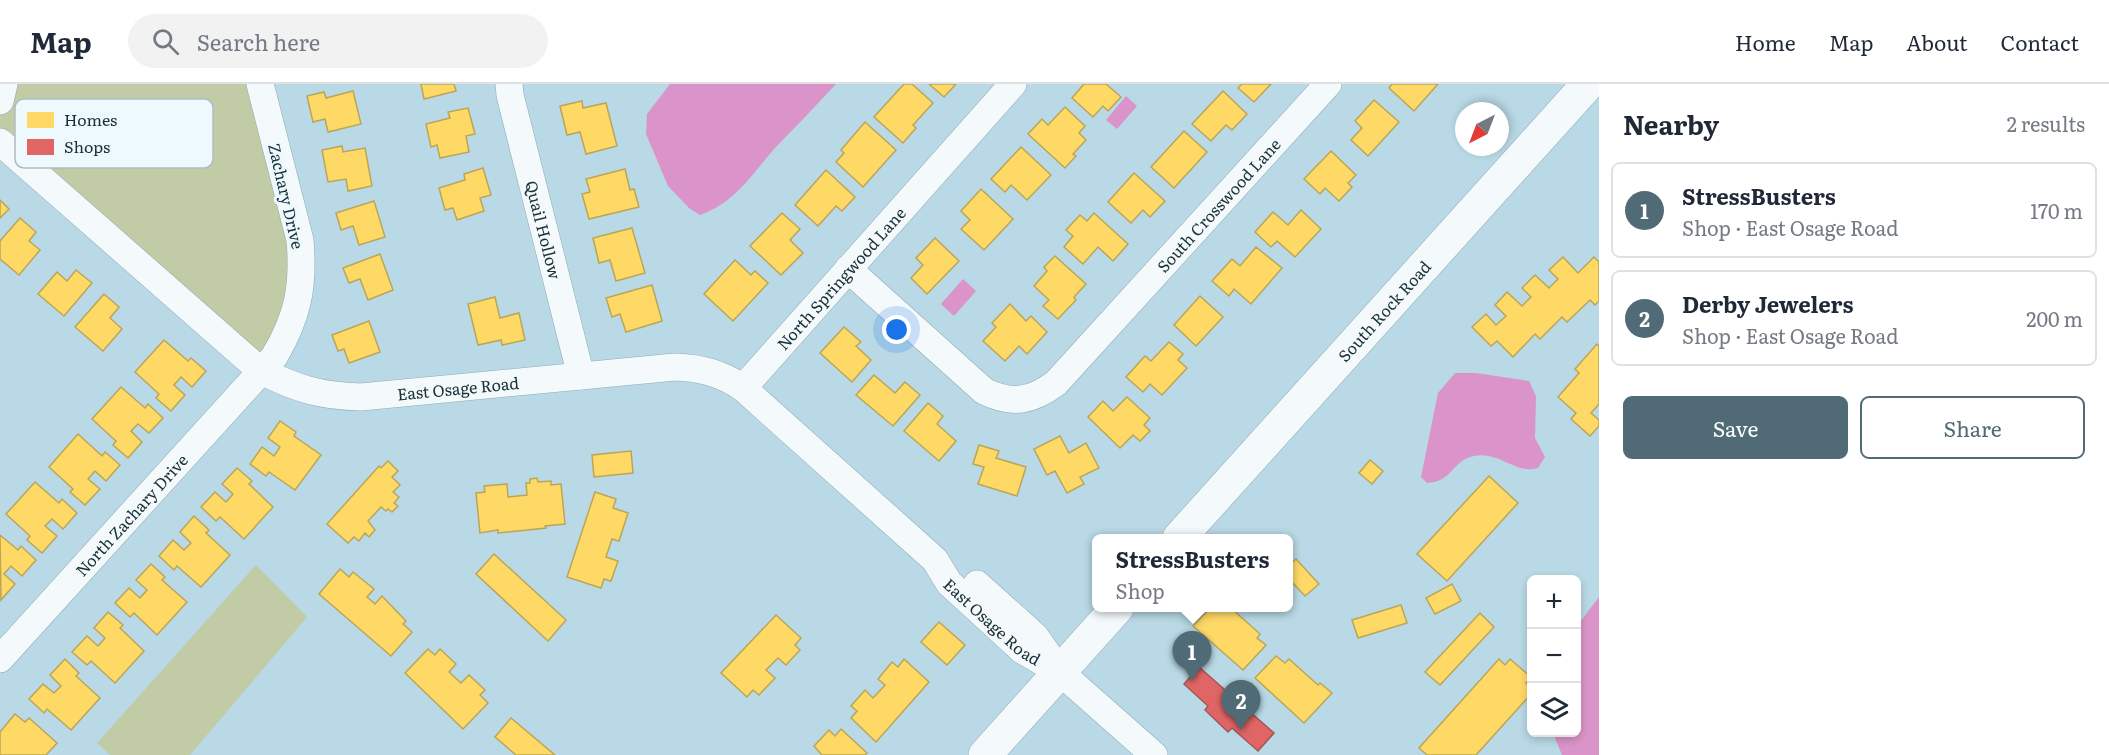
<!DOCTYPE html>
<html lang="en">
<head>
<meta charset="utf-8">
<style>
  body { margin:0; font-family:Literata,serif; background:#f2f2f3; color:#1f2937 }
  .controls { position:absolute; right:18px; bottom:18px; display:grid; overflow:hidden; border-radius:9px; box-shadow:0 3px 9px #0003 }
  .controls button { width:54px; height:54px; display:grid; place-items:center; padding:0; border:0; border-bottom:2px solid #e0e1e3; background:#fff; color:#1f2937; font:30px sans-serif }
  .compass { position:absolute; left:1455px; top:18px; width:54px; height:54px; border-radius:50%; background:#fff; box-shadow:0 3px 9px #0003; rotate:222deg }
  .you { position:absolute; left:897px; top:246px; width:21px; height:21px; margin:-15px; border:4px solid #fff; border-radius:50%; background:#1a73e8; box-shadow:0 0 0 9px #1a73e833 }
  .badge { display:grid; place-items:center; width:39px; height:39px; border-radius:50%; background:#506b75; color:#fff; font-size:20px; font-weight:700 }
  .pin { position:absolute; translate:-50% -50px; filter:drop-shadow(0 2px 3px #0008) }
  .pin::after { content:''; position:absolute; top:32px; width:21px; height:18px; background:inherit; clip-path:polygon(0 0,100% 0,50% 100%) }
  .popup { position:absolute; left:1092px; top:450px; width:201px; height:78px; box-sizing:border-box; display:grid; place-content:center; border-radius:9px; background:#fff; filter:drop-shadow(0 2px 4px #0005); font-size:20px; white-space:nowrap; color:#747a83 }
  .popup b { font-size:22px; color:#1f2937 }
  .popup::after { content:''; position:absolute; left:50%; top:100%; margin-left:-12px; border:12px solid transparent; border-top-color:#fff }
  .list { margin:0; padding:0; list-style:none }
  h2 { display:flex; justify-content:space-between; align-items:center; height:78px; margin:0; padding:0 24px; font-size:26px }
  h2 small { font-size:20px; font-weight:400; color:#747a83 }
  .list li { display:grid; grid-template-columns:39px 1fr auto; gap:18px; align-items:center; box-sizing:border-box; height:96px; margin:0 12px 12px; padding:0 12px; border:2px solid #e0e1e3; border-radius:9px }
  .list b { display:block; font-size:22px; white-space:nowrap }
  .list p { margin:0; font-size:20px; white-space:nowrap; color:#747a83 }
  .list em { font-size:20px; font-style:normal; color:#747a83 }
  .actions { display:flex; gap:12px; padding:18px 24px }
  .actions a { flex:1; padding:14px 0; border:2px solid #506b75; border-radius:9px; text-align:center; font-size:21px; color:#506b75 }
  .actions .main { background:#506b75; color:#fff }
  .icon { flex:none; width:33px; height:33px; fill:none; stroke:currentColor; stroke-width:2; stroke-linecap:round; stroke-linejoin:round }
  .map { position:relative; flex:none; width:1599px; height:671px; overflow:hidden }
  header { display:flex; align-items:center; gap:36px; box-sizing:border-box; height:84px; padding:0 30px; background:#fff; border-bottom:2px solid #e0e1e3 }
  header strong { font-size:28px }
  nav { display:flex; gap:33px; margin-inline-start:auto; font-size:21px }
  .search { width:420px; height:54px; background:#f2f2f3; display:flex; align-items:center; gap:15px; box-sizing:border-box; padding:0 21px; border-radius:33px; color:#747a83; font-size:22px }
  main { display:flex }
  aside { flex:1; background:#fff }
  .map>svg:first-child { display:block }
</style>
</head>
<body>
<header>
<strong>Map</strong>
<div class="search"><svg class="icon" aria-label="search" viewBox="0 0 24 24"><circle cx="10" cy="10" r="6"/><path d="M15 15l6 6"/></svg>Search here</div>
<nav><a>Home</a><a>Map</a><a>About</a><a>Contact</a></nav>
</header>
<main>
<div class="map">
<svg width="1599" height="671" viewBox="0 0 1599 671">
  <rect width="100%" height="100%" fill="#b8d9e5"/>
  <g fill="#c1cca6">
    <polygon points="9,0 249,0 290,154 290,212 261,287 0,58 0,23"/>
    <polygon points="256,481 307,533 190,671 110,671 97,659"/>
  </g>
  <g fill="#da94c9">
    <path d="M670,0H836C816,22 795,43 775,64C750,92 737,117 700,131L689,124L668,102L646,50L647,30Z"/>
    <polygon points="1126,12 1137,22 1117,45 1106,36"/>
    <polygon points="963,195 976,207 954,232 941,220"/>
    <path d="M1455,289H1476L1529,297L1536,312L1535,354L1545,373L1538,384C1514,391 1498,364 1470,373C1452,379 1451,398 1427,399L1421,393L1438,309Z"/>
    <polygon points="1599,513 1599,671 1562,671 1553,649 1576,648 1577,542"/>
  </g>
  <g fill="#ffd966" stroke="#baa658" stroke-width="1.5">
    <polygon points="421,0 454,0 456,7 424,15"/>
    <polygon points="904,0 912,0 933,19 913,41 916,44 903,59 874,33"/>
    <polygon points="929,0 956,0 944,13"/>
    <polygon points="1084,0 1106,0 1121,13 1108,27 1103,22 1093,33 1072,14"/>
    <polygon points="1242,0 1271,0 1254,18 1238,4"/>
    <polygon points="1392,0 1438,0 1414,27 1389,4"/>
    <polygon points="353,7 361,40 328,48 325,35 313,38 307,12 324,8 326,14"/>
    <polygon points="1223,7 1247,30 1232,46 1226,41 1211,57 1192,40"/>
    <polygon points="1374,16 1399,38 1368,72 1351,56 1362,44 1355,37"/>
    <polygon points="582,17 583,24 606,19 617,62 586,70 580,48 567,51 560,22"/>
    <polygon points="1065,23 1085,42 1079,49 1086,56 1073,70 1076,72 1065,84 1028,50 1042,35 1048,41"/>
    <polygon points="468,24 475,50 466,52 469,68 440,74 437,61 431,63 426,40 450,34 448,28"/>
    <polygon points="865,38 896,66 863,103 836,78 844,69 841,66"/>
    <polygon points="1184,47 1207,68 1174,104 1151,83"/>
    <polygon points="342,62 343,68 365,64 372,102 348,107 346,95 328,98 322,66"/>
    <polygon points="1021,63 1051,91 1027,116 1011,101 1005,108 991,95"/>
    <polygon points="1331,67 1356,91 1348,99 1352,103 1339,117 1325,104 1320,110 1304,95"/>
    <polygon points="483,84 491,111 480,114 484,127 457,136 453,124 445,126 439,104 465,96 464,90"/>
    <polygon points="625,85 630,106 634,105 639,123 589,135 582,110 590,108 586,95"/>
    <polygon points="826,86 855,113 842,127 836,122 818,142 795,121"/>
    <polygon points="1134,89 1165,117 1150,133 1143,126 1131,139 1108,118"/>
    <polygon points="981,105 1013,135 984,166 961,145 970,136 961,127"/>
    <polygon points="0,116 9,125 0,134"/>
    <polygon points="374,117 385,153 359,161 353,142 341,146 336,129"/>
    <polygon points="1301,126 1321,145 1295,173 1277,157 1271,163 1255,148 1273,128 1288,141"/>
    <polygon points="782,129 800,145 790,156 803,169 781,191 750,162"/>
    <polygon points="1094,129 1128,160 1113,177 1098,163 1083,180 1064,163 1073,152 1066,146 1080,131 1087,137"/>
    <polygon points="20,134 36,148 29,157 40,166 19,191 0,175 0,157"/>
    <polygon points="632,144 645,189 616,197 610,176 599,179 593,154"/>
    <polygon points="935,154 959,177 927,210 911,194 923,181 916,174"/>
    <polygon points="1256,163 1282,184 1251,220 1234,205 1229,212 1212,197 1232,175 1240,182"/>
    <polygon points="380,170 393,206 368,216 360,195 349,199 343,184"/>
    <polygon points="1055,172 1086,200 1074,213 1076,216 1058,235 1043,222 1049,216 1034,202 1047,187 1044,183"/>
    <polygon points="1563,173 1578,189 1594,173 1599,178 1599,217 1595,221 1590,216 1567,238 1562,233 1540,255 1535,250 1513,273 1497,257 1491,262 1472,243 1486,230 1496,241 1506,232 1495,221 1507,208 1522,222 1531,213 1522,204 1535,191 1549,204 1558,195 1549,186"/>
    <polygon points="735,176 751,191 755,187 768,199 733,237 704,210"/>
    <polygon points="76,186 92,199 64,232 38,210 57,188 67,197"/>
    <polygon points="652,201 662,237 626,248 620,230 612,233 606,214"/>
    <polygon points="104,210 119,223 110,234 122,245 103,267 75,243"/>
    <polygon points="1200,212 1223,233 1196,262 1174,241"/>
    <polygon points="495,213 500,234 519,229 525,256 502,261 501,256 478,261 468,220"/>
    <polygon points="1010,220 1026,237 1031,232 1047,248 1027,270 1019,262 1005,277 983,257 996,243 992,239"/>
    <polygon points="369,237 380,268 349,279 344,265 338,267 332,251"/>
    <polygon points="844,243 861,258 856,262 871,276 852,298 820,269"/>
    <polygon points="164,256 188,277 191,274 206,287 192,303 181,293 174,301 185,311 171,327 156,314 159,310 135,288"/>
    <polygon points="1169,258 1183,270 1178,276 1187,284 1162,311 1150,300 1143,308 1126,293 1145,272 1151,277"/>
    <polygon points="1597,260 1599,262 1599,320 1591,329 1599,336 1599,342 1590,352 1571,335 1576,329 1558,313 1579,289 1575,285"/>
    <polygon points="874,291 895,309 905,298 920,311 893,342 856,311"/>
    <polygon points="121,303 145,324 148,320 163,334 149,349 138,340 131,347 142,358 128,374 113,361 116,357 92,335"/>
    <polygon points="1127,313 1150,334 1144,341 1150,347 1140,357 1133,351 1120,364 1088,333 1103,317 1113,327"/>
    <polygon points="928,319 943,332 937,340 956,357 939,377 904,347"/>
    <polygon points="280,337 296,348 294,352 321,371 295,406 269,388 266,392 250,380 262,363 274,372 280,363 268,354"/>
    <polygon points="78,350 102,372 105,368 120,381 106,397 95,387 88,395 100,405 85,421 70,408 73,405 49,383"/>
    <polygon points="1060,352 1069,369 1086,359 1099,384 1080,393 1084,400 1067,409 1055,387 1047,391 1034,365"/>
    <polygon points="979,361 999,367 996,374 1026,383 1017,412 978,400 984,383 973,380"/>
    <polygon points="631,367 633,389 594,393 592,371"/>
    <polygon points="1370,376 1383,387 1372,400 1359,389"/>
    <polygon points="388,377 398,387 392,393 400,401 393,408 399,413 394,419 398,422 392,428 388,425 386,427 381,423 368,437 375,446 369,453 365,449 359,457 354,453 348,459 327,440 379,382 381,384"/>
    <polygon points="237,384 252,397 249,400 273,423 244,455 220,433 216,437 201,423 215,408 226,418 233,410 222,400"/>
    <polygon points="1489,392 1518,419 1447,497 1417,470"/>
    <polygon points="537,394 538,398 551,397 551,401 561,400 565,440 545,442 546,444 498,449 498,446 480,449 476,409 485,408 484,402 507,400 508,413 527,411 526,399 530,399 530,395"/>
    <polygon points="35,398 59,419 62,415 77,429 63,445 52,435 45,442 57,452 42,469 27,456 30,452 6,430"/>
    <polygon points="595,408 616,415 613,424 628,429 619,457 612,455 606,473 618,477 611,497 604,495 601,504 567,493"/>
    <polygon points="194,432 209,446 206,449 230,471 201,503 177,482 174,486 159,472 173,456 184,466 191,459 180,448"/>
    <polygon points="0,451 18,466 21,462 36,476 22,492 11,482 4,490 15,500 1,516"/>
    <polygon points="494,470 566,536 548,557 476,490"/>
    <polygon points="1296,475 1319,500 1305,512 1288,494 1288,482"/>
    <polygon points="151,480 165,493 162,496 187,518 157,551 134,529 130,533 115,519 129,504 140,514 147,506 136,496"/>
    <polygon points="340,485 349,493 353,488 374,505 367,513 375,520 382,512 406,537 403,540 412,548 391,572 319,510"/>
    <polygon points="1452,500 1461,517 1435,530 1426,514"/>
    <polygon points="1401,521 1407,539 1358,554 1352,536"/>
    <polygon points="1210,524 1231,524 1260,550 1257,554 1266,561 1243,586 1193,542"/>
    <polygon points="108,528 123,541 120,544 144,567 115,599 91,577 87,581 72,568 87,552 98,562 105,554 94,544"/>
    <polygon points="1480,529 1494,543 1440,601 1425,588"/>
    <polygon points="776,531 801,554 795,561 800,566 786,581 778,574 766,586 775,594 759,611 753,606 747,613 721,589"/>
    <polygon points="939,538 965,561 947,581 921,558"/>
    <polygon points="428,565 435,571 440,565 456,580 449,588 461,599 469,591 485,606 480,611 488,619 463,645 405,589"/>
    <polygon points="1276,572 1285,579 1289,575 1318,601 1320,599 1332,609 1304,639 1255,594"/>
    <polygon points="65,575 79,589 76,592 100,614 71,646 47,625 44,629 29,615 43,600 54,609 61,602 50,591"/>
    <polygon points="904,575 929,598 876,658 851,634 857,627 851,622 865,606 873,614 885,601 878,595 892,578 898,583"/>
    <polygon points="1499,575 1505,581 1510,575 1531,593 1526,599 1532,604 1532,609 1476,671 1427,671 1419,664"/>
    <polygon points="15,630 25,638 29,634 57,659 46,671 0,671 0,648"/>
    <polygon points="511,634 555,671 516,671 495,653"/>
    <polygon points="841,645 867,669 865,671 822,671 814,662 829,646 835,652"/>
  </g>
  <polygon fill="#e06666" stroke="#a45658" stroke-width="1.5" points="1199,583 1274,649 1258,667 1232,644 1228,648 1205,626 1208,622 1184,600"/>
  <g fill="none" stroke-linecap="round" stroke-linejoin="round">
    <g stroke="#91abb5" stroke-width="28">
      <g id="minor">
        <path id="s1" d="M509,0L510,11L581,292"/>
        <polyline points="0,17 4,0"/>
        <path id="s2" d="M0,58L261,287C298,305 320,312 361,313L675,283C701,284 721,289 743,304L935,476L949,499L1022,566L1060,588L1154,671"/>
        <path id="s3" d="M848,185L984,307C1012,321 1032,317 1056,299L1328,0"/>
        <path id="s4" d="M743,304L1013,0"/>
        <polyline points="977,500 1035,552 1056,582"/>
        <path id="s5" d="M0,575L274,273C298,233 304,202 300,156L260,0"/>
      </g>
    </g>
    <g stroke="#91abb5" stroke-width="34">
      <g id="major">
        <path id="s6" d="M1179,454L1588,0"/>
        <polyline points="985,671 1117,524"/>
      </g>
    </g>
    <use href="#minor" stroke="#f4f9fb" stroke-width="27"/>
    <use href="#major" stroke="#f4f9fb" stroke-width="33"/>
  </g>
  <g text-anchor="middle" dominant-baseline="central" stroke-width="6" stroke-linejoin="round" paint-order="stroke">
    <g font-size="16" fill="#183039" stroke="#eef9fe">
      <text transform="translate(287 112) rotate(77)">Zachary Drive</text>
      <text stroke="none"><textPath href="#s3" startOffset="501">South Crosswood Lane</textPath></text>
      <text stroke="none"><textPath href="#s1" startOffset="150">Quail Hollow</textPath></text>
      <text stroke="none"><textPath href="#s4" startOffset="147">North Springwood Lane</textPath></text>
      <text stroke="none"><textPath href="#s6" startOffset="306">South Rock Road</textPath></text>
      <text stroke="none"><textPath href="#s2" startOffset="549">East Osage Road</textPath></text>
      <text stroke="none"><textPath href="#s5" startOffset="195">North Zachary Drive</textPath></text>
      <text stroke="none"><textPath href="#s2" startOffset="1182">East Osage Road</textPath></text>
    </g>
  </g>
  <rect x="15" y="15" width="198" height="69" rx="9" fill="#eef9fe" stroke="#aebdc3" stroke-width="1.5"/>
  <rect x="27" y="28" width="27" height="16" fill="#ffd966"/>
  <rect x="27" y="55" width="27" height="16" fill="#e06666"/>
  <g font-size="16" fill="#183039">
    <text x="64" y="42">Homes</text>
    <text x="64" y="69">Shops</text>
  </g>
</svg>
<div class="controls">
<button>+</button>
<button>−</button>
<button><svg class="icon" aria-label="layers" viewBox="0 0 24 24"><path d="M12 4l9 5-9 5-9-5zM3 14l9 5 9-5"/></svg></button>
</div>
<svg class="compass" viewBox="-18 -18 36 36"><path d="M0-13l5 13h-10z" fill="#e53935"/><path d="M0 13l5-13h-10z" fill="#747a83"/></svg>
<div class="you"></div>
<div class="pin badge" style="left:1192px;top:597px">1</div>
<div class="popup"><b>StressBusters</b>Shop</div>
<div class="pin badge" style="left:1241px;top:646px">2</div>
</div>
<aside>
<h2>Nearby<small>2 results</small></h2>
<ul class="list">
<li><span class="badge">1</span><div><b>StressBusters</b><p>Shop · East Osage Road</p></div><em>170 m</em></li>
<li><span class="badge">2</span><div><b>Derby Jewelers</b><p>Shop · East Osage Road</p></div><em>200 m</em></li>
</ul>
<div class="actions"><a class="main">Save</a><a>Share</a></div>
</aside>
</main>
</body>
</html>
